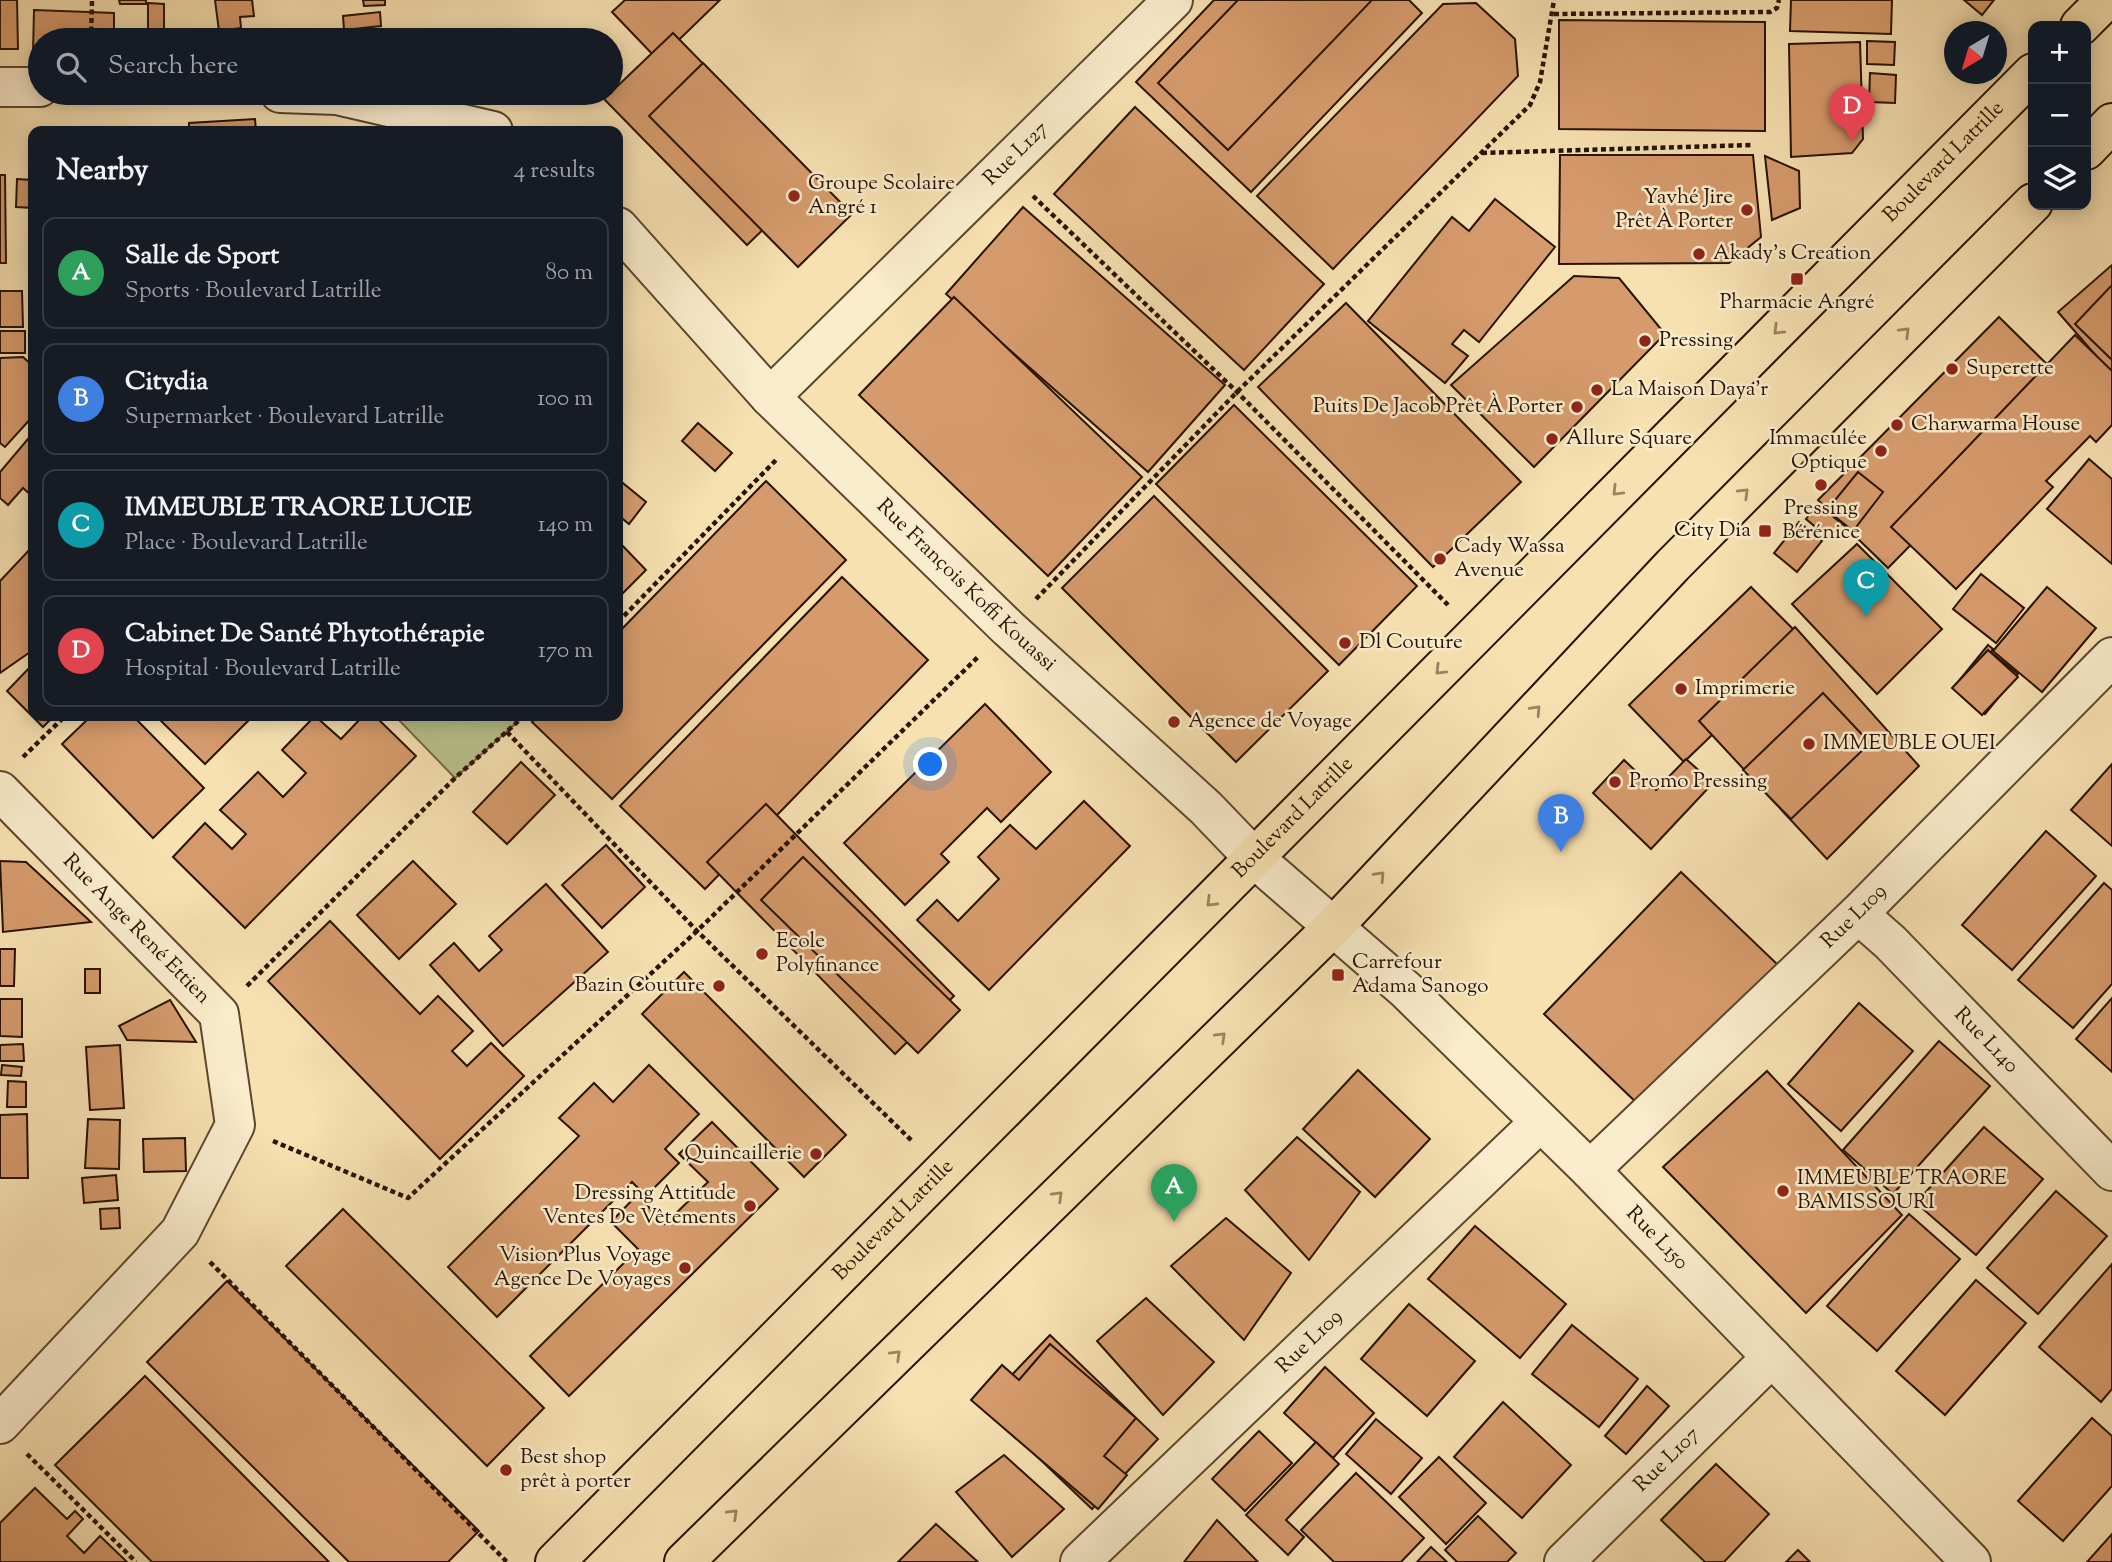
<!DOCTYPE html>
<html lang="en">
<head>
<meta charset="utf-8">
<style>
  body { margin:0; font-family:"Sorts Mill Goudy",serif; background:#20242c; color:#f1f3f6 }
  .controls { position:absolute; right:21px; top:21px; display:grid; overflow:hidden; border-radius:14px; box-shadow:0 4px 18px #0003 }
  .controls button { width:63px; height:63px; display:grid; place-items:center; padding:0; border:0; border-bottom:2px solid #363941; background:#171b24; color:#f1f3f6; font:35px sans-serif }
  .compass { position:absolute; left:1944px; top:21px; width:63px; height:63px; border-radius:50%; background:#171b24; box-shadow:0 4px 18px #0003; rotate:218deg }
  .you { position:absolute; left:931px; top:765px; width:24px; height:24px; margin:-18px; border:5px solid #fff; border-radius:50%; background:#1a73e8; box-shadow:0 0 0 10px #1a73e833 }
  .badge { display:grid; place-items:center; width:46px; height:46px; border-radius:50%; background:#c59692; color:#fff; font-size:23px; font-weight:700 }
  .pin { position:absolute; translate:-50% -58px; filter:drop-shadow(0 2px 4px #0008) }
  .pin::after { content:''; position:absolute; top:37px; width:24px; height:21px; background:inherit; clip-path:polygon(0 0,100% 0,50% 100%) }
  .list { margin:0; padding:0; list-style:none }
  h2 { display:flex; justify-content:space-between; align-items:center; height:91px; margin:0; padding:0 28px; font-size:30px }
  h2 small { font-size:23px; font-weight:400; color:#9ea1a6 }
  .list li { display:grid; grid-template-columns:46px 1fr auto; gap:21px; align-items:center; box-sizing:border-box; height:112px; margin:0 14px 14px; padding:0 14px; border:2px solid #363941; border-radius:14px }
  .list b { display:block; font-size:26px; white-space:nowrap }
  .list p { margin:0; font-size:23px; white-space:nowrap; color:#9ea1a6 }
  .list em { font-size:23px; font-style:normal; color:#9ea1a6 }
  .icon { flex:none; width:38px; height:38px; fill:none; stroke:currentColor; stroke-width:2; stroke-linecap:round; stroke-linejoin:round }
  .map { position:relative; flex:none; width:2112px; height:1562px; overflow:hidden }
  .search { position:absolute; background:#171b24; box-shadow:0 4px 18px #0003; left:28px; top:28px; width:595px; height:77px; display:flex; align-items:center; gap:18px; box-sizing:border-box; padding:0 24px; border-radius:38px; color:#9ea1a6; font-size:26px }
  .panel { position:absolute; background:#171b24; box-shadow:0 4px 18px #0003; left:28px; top:126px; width:595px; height:595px; border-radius:14px }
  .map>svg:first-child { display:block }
</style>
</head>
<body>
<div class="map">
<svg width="2112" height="1562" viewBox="0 0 2112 1562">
  <rect width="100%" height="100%" fill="#f7e1b1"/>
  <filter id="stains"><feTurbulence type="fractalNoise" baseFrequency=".00286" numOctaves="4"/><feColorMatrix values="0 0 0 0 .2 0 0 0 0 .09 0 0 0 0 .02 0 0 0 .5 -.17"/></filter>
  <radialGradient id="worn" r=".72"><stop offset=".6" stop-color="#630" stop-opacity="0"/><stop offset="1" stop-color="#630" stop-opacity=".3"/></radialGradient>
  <polygon fill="#bac38d" stroke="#726a46" stroke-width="2" points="395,716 524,716 455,778"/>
  <g fill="#d69b6c" stroke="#291200" stroke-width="2">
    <polygon points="0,0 17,0 18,49 0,49"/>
    <polygon points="119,0 146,0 146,4 120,4"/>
    <polygon points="215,0 252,0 254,16 240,17 241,28 219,31"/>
    <polygon points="363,0 385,0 385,5 364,6"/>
    <polygon points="625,0 720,0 658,60 612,12"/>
    <polygon points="1214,0 1409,0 1422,13 1251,192 1136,82"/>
    <polygon points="1238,0 1372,0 1228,150 1158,83"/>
    <polygon points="1791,0 1892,0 1891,34 1790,31"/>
    <polygon points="1964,0 1994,0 1982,15"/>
    <polygon points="148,3 164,4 164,29 148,29"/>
    <polygon points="1476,3 1515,39 1518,76 1333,269 1257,196 1443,4"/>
    <polygon points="34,10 114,13 114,40 40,40 40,52 33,52"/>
    <polygon points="380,12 381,26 344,30 343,16"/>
    <polygon points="1559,20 1765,22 1765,131 1559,129"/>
    <polygon points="673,33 816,179 747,245 604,99"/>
    <polygon points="1867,41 1895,42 1894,65 1867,64"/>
    <polygon points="1860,42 1863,139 1852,153 1791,157 1789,44"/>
    <polygon points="703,63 852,214 798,267 649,116"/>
    <polygon points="1870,73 1896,75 1895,103 1869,102"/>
    <polygon points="1135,107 1324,284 1244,370 1054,194"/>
    <polygon points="255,119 256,131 189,131 189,123"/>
    <polygon points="1560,155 1753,155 1761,237 1729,263 1559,264"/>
    <polygon points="1765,156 1799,171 1800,208 1772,220"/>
    <polygon points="0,175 5,175 6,263 0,263"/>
    <polygon points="17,179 33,180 33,208 16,207"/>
    <polygon points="1495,199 1555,247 1479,342 1464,330 1452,344 1468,356 1445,383 1368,321 1452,217 1469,231"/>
    <polygon points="1023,207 1225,385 1148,472 946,294"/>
    <polygon points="2112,265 2112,374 2058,312"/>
    <polygon points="1574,276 1619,278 1665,334 1534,467 1451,385"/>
    <polygon points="2112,285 2112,360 2075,324"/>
    <polygon points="0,291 22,291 23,327 0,327"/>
    <polygon points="954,297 1142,477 1048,576 859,395"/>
    <polygon points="1346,303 1521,482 1433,567 1258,387"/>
    <polygon points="1999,317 2068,385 1888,568 1818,500"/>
    <rect x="0" y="331" width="25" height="22"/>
    <polygon points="2075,335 2112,371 2112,425 2096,442 2090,436 2046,481 2053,487 1956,589 1891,527"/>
    <polygon points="23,357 33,366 33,416 5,447 0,443 0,358"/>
    <polygon points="1234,405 1417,586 1339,665 1156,484"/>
    <polygon points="698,423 732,453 715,471 682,441"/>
    <polygon points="33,433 33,497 23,488 8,505 0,498 0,472"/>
    <polygon points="2089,459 2112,479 2112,564 2047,509"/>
    <polygon points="1858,472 1883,492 1853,531 1827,510"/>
    <polygon points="618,479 646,502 629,524 618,515"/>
    <polygon points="766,481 846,560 612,799 532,722 538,716 618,716 618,633"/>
    <polygon points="1154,496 1328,671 1236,762 1062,588"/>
    <polygon points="1818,504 1842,524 1830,539 1806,519"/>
    <polygon points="1799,522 1822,541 1797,572 1774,553"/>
    <polygon points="618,541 646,570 618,598"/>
    <polygon points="1857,544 1942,629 1877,694 1792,604"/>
    <polygon points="33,546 33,650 0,673 0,581"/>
    <polygon points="1981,574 2024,608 1996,643 1953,609"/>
    <polygon points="842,577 928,660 705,889 620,806"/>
    <polygon points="1751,587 1807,643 1684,762 1629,705"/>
    <polygon points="2047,587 2096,628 2042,692 1993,651"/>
    <polygon points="1795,627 1919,766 1827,859 1699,721"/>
    <polygon points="1988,645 1993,649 1991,652 2018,674 1985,714 1953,688"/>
    <polygon points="1988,650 2018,677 1982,715 1952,688"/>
    <polygon points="33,664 33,716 54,716 43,727 7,691"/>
    <polygon points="1823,693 1870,743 1791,819 1743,770"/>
    <polygon points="985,704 1051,772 1001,822 987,808 941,854 949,862 905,905 844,843"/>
    <polygon points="91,716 133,716 204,788 153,838 62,744"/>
    <polygon points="156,716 253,716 205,764"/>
    <polygon points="315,716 341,739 363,716 375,716 416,756 245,928 173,857 205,823 232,849 246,834 220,810 258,772 283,797 306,773 282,750"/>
    <polygon points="1686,759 1713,783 1651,849 1593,793 1624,760 1656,790"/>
    <polygon points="521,762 555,795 507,844 473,812"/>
    <polygon points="2112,764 2112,846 2071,810"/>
    <polygon points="1084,801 1130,846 989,990 917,920 937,900 958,921 999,879 978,857 1010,825 1036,849"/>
    <polygon points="766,804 954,996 895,1054 707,862"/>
    <polygon points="2046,831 2096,876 2012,970 1962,925"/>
    <polygon points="606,845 645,887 602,928 562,885"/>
    <polygon points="803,857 960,1010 918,1053 761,900"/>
    <polygon points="0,861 26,862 91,922 3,932"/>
    <polygon points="413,861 456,904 399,959 357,915"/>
    <polygon points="1681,872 1778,965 1641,1107 1544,1014"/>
    <polygon points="2104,883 2112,890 2112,984 2073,1028 2018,980"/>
    <polygon points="546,884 608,952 503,1046 430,965 454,943 479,971 502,950 489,936"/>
    <polygon points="330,921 420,1014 438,996 473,1031 452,1051 467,1066 491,1043 524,1076 440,1159 268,981"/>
    <polygon points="0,949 15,949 14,986 0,986"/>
    <rect x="85" y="969" width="15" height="24"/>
    <polygon points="684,972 846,1135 804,1177 642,1014"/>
    <polygon points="2112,998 2112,1072 2076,1039"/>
    <polygon points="0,999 22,999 22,1037 0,1036"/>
    <polygon points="170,1000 196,1042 127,1040 119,1026"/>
    <polygon points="1859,1003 1913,1051 1841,1131 1788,1084"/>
    <polygon points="1939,1041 1990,1086 1893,1194 1843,1150"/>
    <polygon points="23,1044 24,1061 0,1061 0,1045"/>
    <polygon points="120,1045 124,1108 90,1110 86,1047"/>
    <polygon points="2,1065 22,1067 21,1076 1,1075"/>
    <polygon points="649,1065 699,1114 665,1149 679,1163 646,1196 632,1182 497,1317 448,1267 579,1136 559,1118 594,1083 613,1102"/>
    <polygon points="1358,1070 1430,1139 1375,1197 1303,1129"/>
    <polygon points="1767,1071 1902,1215 1806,1313 1663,1167"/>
    <polygon points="8,1081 26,1082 26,1107 7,1107"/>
    <polygon points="27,1114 28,1178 0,1178 0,1115"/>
    <polygon points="88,1119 120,1120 119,1169 85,1168"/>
    <polygon points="712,1122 778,1189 569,1396 530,1356 638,1249 611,1222 637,1195 665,1224 708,1182 679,1154"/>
    <polygon points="1984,1127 2043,1179 1976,1255 1916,1203"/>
    <polygon points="1297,1137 1360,1192 1309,1260 1245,1190"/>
    <polygon points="185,1138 186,1171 144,1172 143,1139"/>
    <polygon points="116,1175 118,1200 84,1203 82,1178"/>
    <polygon points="2056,1191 2107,1236 2038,1314 1987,1268"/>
    <polygon points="119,1208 120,1228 101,1229 100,1209"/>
    <polygon points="343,1209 544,1408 487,1466 286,1266"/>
    <polygon points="1909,1214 1960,1259 1877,1351 1827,1306"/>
    <polygon points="1226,1218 1291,1273 1244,1340 1171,1266"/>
    <polygon points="1475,1226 1566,1304 1520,1358 1428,1279"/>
    <polygon points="2112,1264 2112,1389 2101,1402 2039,1347"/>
    <polygon points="1976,1280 2026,1323 1945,1415 1896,1371"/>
    <polygon points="227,1281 479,1531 448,1562 349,1562 147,1362"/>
    <polygon points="1146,1298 1214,1362 1163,1415 1097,1341"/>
    <polygon points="1409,1304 1475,1361 1427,1416 1361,1359"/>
    <polygon points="1572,1325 1638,1379 1599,1427 1532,1374"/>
    <polygon points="1050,1335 1158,1439 1092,1509 983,1405"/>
    <polygon points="1050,1344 1136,1418 1104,1456 1127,1475 1098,1509 971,1400 1002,1365 1019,1380"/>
    <polygon points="1325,1367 1374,1413 1333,1458 1284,1413"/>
    <polygon points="145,1376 329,1562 152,1562 55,1465"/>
    <polygon points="1647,1386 1669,1406 1626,1454 1605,1436"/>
    <polygon points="1503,1402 1571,1465 1522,1518 1454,1457"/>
    <polygon points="2092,1418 2112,1436 2112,1486 2063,1541 2018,1501"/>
    <polygon points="1376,1419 1422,1458 1391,1494 1346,1454"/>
    <polygon points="1259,1431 1292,1463 1245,1511 1212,1479"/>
    <polygon points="1316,1442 1339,1464 1286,1520 1304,1537 1288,1555 1246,1515"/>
    <polygon points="1004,1455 1064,1509 1012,1557 956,1492"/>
    <polygon points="1439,1457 1486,1503 1446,1544 1399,1497"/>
    <polygon points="1716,1464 1769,1514 1724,1562 1705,1562 1661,1520"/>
    <polygon points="1356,1473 1424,1538 1401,1562 1334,1562 1301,1530"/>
    <polygon points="35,1488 67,1519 75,1511 83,1519 67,1536 84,1553 100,1536 127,1562 0,1562 0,1523"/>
    <polygon points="1478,1516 1516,1553 1507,1562 1457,1562 1445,1550"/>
    <polygon points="1217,1520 1258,1562 1184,1562"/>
    <polygon points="936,1524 978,1562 898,1562"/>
    <polygon points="2112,1534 2112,1562 2087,1562"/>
    <polygon points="1431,1547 1447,1562 1417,1562"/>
    <polygon points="1798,1550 1810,1562 1786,1562"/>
  </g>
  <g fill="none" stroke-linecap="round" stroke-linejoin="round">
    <g stroke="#5c462c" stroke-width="42">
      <g id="minor">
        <polyline points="0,87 40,87"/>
        <polyline points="280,93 337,95 493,131"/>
        <path id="s1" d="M618,227L770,397L1008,628L1206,808L1254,858L1406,990L1590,1170L1971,1562"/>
        <path id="s2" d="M770,397L1173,0"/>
        <path id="s3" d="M0,791L219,1014L235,1125L180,1232L0,1424"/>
        <path id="s4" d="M1858,914L1890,942L2112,1171"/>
        <path id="s5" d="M1590,1170L1858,914L2112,657"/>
        <path id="s6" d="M1080,1562L1539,1123"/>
        <path id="s7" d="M1564,1562L1772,1357"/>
      </g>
    </g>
    <g stroke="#291200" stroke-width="42">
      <g id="major">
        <polyline points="2080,26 2106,0"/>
        <polyline points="2086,150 2112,123"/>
        <path id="s8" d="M555,1562L2033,73"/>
        <polyline points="684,1562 1334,926 1673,565 2033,203"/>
      </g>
    </g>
    <g stroke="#291200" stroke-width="4.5" stroke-dasharray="5 3.5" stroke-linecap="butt">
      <polyline points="1554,14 1770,12 1777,8 1779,0"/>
      <polyline points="91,40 92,0"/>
      <polyline points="1482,153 1753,145"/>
      <polyline points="1033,196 1237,392 1448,605"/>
      <polyline points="1036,599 1237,392 1530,105 1540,82 1554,0"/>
      <polyline points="618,622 776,460"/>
      <polyline points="507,732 697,931 913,1142"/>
      <polyline points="23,757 65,716"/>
      <polyline points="247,986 455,778 524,716"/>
      <polyline points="273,1141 408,1198 697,931 978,657"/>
      <polyline points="210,1262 507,1562"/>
      <polyline points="27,1454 136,1562"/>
    </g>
    <use href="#minor" stroke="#faeccc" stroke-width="38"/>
    <use href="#major" stroke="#f7e1b1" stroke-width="38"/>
  </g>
  <defs><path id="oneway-chevron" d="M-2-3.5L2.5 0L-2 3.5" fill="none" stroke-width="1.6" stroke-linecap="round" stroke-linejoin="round" transform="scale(1.75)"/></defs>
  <g stroke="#9a8461">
    <use href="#oneway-chevron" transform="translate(1778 330) rotate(135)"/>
    <use href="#oneway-chevron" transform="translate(1905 332) rotate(-45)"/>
    <use href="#oneway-chevron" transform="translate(1617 491) rotate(135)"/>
    <use href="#oneway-chevron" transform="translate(1744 493) rotate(-45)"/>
    <use href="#oneway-chevron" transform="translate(1440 670) rotate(135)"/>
    <use href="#oneway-chevron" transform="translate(1536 710) rotate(-47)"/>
    <use href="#oneway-chevron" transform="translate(1380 876) rotate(-47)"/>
    <use href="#oneway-chevron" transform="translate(1211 902) rotate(135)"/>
    <use href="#oneway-chevron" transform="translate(1221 1037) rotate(-44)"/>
    <use href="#oneway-chevron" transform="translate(1058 1196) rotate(-44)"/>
    <use href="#oneway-chevron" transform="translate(896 1355) rotate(-44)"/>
    <use href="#oneway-chevron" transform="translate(733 1514) rotate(-44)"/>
  </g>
  <g fill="#8f2418" stroke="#faeccc" stroke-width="2.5">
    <circle cx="794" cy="196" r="7"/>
    <circle cx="1747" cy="210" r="7"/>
    <circle cx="1699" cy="254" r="7"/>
    <rect x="1790" y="272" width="14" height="14" rx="3.5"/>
    <circle cx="1645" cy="341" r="7"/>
    <circle cx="1952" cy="369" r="7"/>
    <circle cx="1597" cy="390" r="7"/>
    <circle cx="1577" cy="407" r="7"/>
    <circle cx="1897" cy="425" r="7"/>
    <circle cx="1552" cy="439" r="7"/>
    <circle cx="1881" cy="451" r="7"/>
    <circle cx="1821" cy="485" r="7"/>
    <rect x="1758" y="524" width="14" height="14" rx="3.5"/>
    <circle cx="1440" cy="559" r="7"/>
    <circle cx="1345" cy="643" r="7"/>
    <circle cx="1681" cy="689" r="7"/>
    <circle cx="1174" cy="722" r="7"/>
    <circle cx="1809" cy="744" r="7"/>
    <circle cx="1615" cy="782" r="7"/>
    <circle cx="762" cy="954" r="7"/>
    <rect x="1331" y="968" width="14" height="14" rx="3.5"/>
    <circle cx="719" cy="986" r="7"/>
    <circle cx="816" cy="1154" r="7"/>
    <circle cx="1783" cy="1191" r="7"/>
    <circle cx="750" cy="1206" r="7"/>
    <circle cx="685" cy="1268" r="7"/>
    <circle cx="506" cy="1470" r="7"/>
  </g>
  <g text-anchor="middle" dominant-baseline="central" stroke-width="5" stroke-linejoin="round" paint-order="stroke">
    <g font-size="21" fill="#291200" stroke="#faeccc">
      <text stroke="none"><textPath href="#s2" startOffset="346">Rue L127</textPath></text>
      <text stroke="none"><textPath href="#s8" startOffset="1972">Boulevard Latrille</textPath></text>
      <text stroke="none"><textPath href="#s1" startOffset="500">Rue François Koffi Kouassi</textPath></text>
      <text stroke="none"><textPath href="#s8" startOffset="1048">Boulevard Latrille</textPath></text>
      <text stroke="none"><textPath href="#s5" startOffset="366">Rue L109</textPath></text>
      <text stroke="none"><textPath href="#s3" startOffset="194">Rue Ange René Ettien</textPath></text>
      <text stroke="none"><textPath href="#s4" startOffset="180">Rue L140</textPath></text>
      <text stroke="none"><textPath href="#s8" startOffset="481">Boulevard Latrille</textPath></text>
      <text stroke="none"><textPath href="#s1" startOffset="1451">Rue L150</textPath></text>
      <text stroke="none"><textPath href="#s6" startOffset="318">Rue L109</textPath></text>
      <text stroke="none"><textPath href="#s7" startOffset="145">Rue L107</textPath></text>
    </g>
    <g font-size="21" fill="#291200" stroke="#faeccc" text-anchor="start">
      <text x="808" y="184">Groupe Scolaire<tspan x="808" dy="24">Angré 1</tspan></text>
      <text x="1733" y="198" text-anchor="end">Yavhé Jire<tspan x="1733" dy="24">Prêt À Porter</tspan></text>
      <text x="1713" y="254">Akady's Creation</text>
      <text x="1797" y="303" text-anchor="middle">Pharmacie Angré</text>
      <text x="1659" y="341">Pressing</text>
      <text x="1966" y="369">Superette</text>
      <text x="1611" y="390">La Maison Daya'r</text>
      <text x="1563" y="407" text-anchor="end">Puits De Jacob Prêt À Porter</text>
      <text x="1911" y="425">Charwarma House</text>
      <text x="1566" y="439">Allure Square</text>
      <text x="1867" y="439" text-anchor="end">Immaculée<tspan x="1867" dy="24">Optique</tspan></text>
      <text x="1821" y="509" text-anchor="middle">Pressing<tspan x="1821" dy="24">Bérénice</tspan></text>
      <text x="1751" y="531" text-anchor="end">City Dia</text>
      <text x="1454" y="547">Cady Wassa<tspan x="1454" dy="24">Avenue</tspan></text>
      <text x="1359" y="643">Dl Couture</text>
      <text x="1695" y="689">Imprimerie</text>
      <text x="1188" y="722">Agence de Voyage</text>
      <text x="1823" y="744">IMMEUBLE OUEI</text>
      <text x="1629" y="782">Promo Pressing</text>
      <text x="776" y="942">Ecole<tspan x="776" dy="24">Polyfinance</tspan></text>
      <text x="1352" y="963">Carrefour<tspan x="1352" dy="24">Adama Sanogo</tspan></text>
      <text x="705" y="986" text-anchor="end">Bazin Couture</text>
      <text x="802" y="1154" text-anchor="end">Quincaillerie</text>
      <text x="1797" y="1179">IMMEUBLE TRAORE<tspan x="1797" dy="24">BAMISSOURI</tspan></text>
      <text x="736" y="1194" text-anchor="end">Dressing Attitude<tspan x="736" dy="24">Ventes De Vêtements</tspan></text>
      <text x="671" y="1256" text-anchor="end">Vision Plus Voyage<tspan x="671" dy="24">Agence De Voyages</tspan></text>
      <text x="520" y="1458">Best shop<tspan x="520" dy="24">prêt à porter</tspan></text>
    </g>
  </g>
  <rect width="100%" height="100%" filter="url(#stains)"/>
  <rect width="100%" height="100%" fill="url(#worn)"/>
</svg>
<div class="controls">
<button>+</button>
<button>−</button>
<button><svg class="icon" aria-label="layers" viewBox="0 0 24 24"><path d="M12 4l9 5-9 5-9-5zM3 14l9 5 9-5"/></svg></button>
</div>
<svg class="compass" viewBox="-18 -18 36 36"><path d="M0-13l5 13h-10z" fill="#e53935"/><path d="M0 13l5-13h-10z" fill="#9ea1a6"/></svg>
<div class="you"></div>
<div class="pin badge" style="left:1174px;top:1222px;background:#2e9e5b">A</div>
<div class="pin badge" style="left:1561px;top:852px;background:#3f7fe0">B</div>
<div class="pin badge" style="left:1866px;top:617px;background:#0f9aa8">C</div>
<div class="pin badge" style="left:1852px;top:142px;background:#e0444e">D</div>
<div class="search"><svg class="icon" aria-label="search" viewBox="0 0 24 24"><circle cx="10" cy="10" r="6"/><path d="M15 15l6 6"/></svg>Search here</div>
<section class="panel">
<h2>Nearby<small>4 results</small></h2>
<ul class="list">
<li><span class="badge" style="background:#2e9e5b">A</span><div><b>Salle de Sport</b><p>Sports · Boulevard Latrille</p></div><em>80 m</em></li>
<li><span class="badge" style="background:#3f7fe0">B</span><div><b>Citydia</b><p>Supermarket · Boulevard Latrille</p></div><em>100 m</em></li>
<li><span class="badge" style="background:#0f9aa8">C</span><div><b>IMMEUBLE TRAORE LUCIE</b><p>Place · Boulevard Latrille</p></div><em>140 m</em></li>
<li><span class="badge" style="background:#e0444e">D</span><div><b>Cabinet De Santé Phytothérapie</b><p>Hospital · Boulevard Latrille</p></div><em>170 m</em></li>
</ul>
</section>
</div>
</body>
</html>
